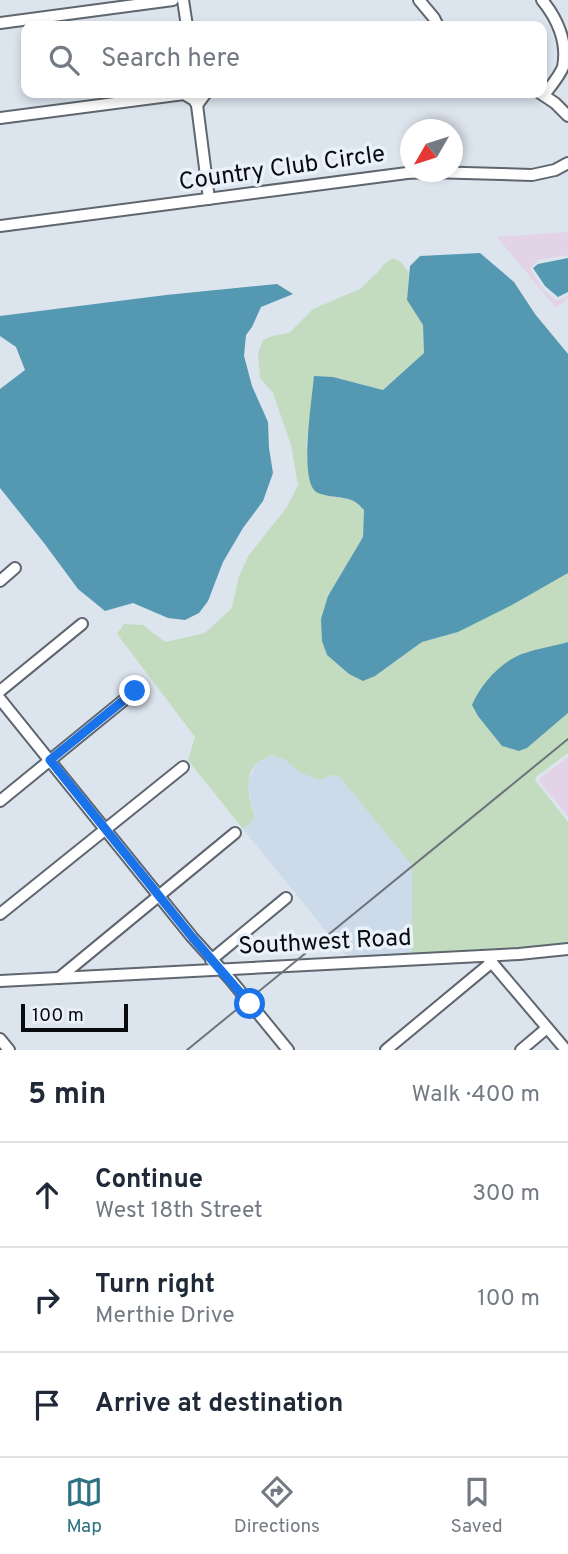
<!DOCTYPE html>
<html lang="en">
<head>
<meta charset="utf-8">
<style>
  body { margin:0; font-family:Overpass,sans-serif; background:#f6f6f7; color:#1f2937 }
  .compass { position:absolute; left:400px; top:119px; width:63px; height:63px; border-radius:50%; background:#fff; box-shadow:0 4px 10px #0003; rotate:231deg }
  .scale { position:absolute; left:21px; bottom:18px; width:107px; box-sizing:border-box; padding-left:7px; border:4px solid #090c0f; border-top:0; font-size:19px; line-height:24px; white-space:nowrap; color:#090c0f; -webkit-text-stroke:5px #e9f1fb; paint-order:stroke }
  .stop { position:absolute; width:21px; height:21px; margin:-16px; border:5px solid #1a73e8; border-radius:50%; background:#fff }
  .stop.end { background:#1a73e8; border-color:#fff; box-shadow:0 2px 7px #0008 }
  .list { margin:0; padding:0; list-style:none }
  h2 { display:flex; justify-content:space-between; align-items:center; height:91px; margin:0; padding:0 28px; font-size:30px }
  h2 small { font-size:23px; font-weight:400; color:#747a83 }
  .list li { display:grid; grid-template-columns:46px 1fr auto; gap:21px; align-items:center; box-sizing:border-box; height:105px; padding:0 28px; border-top:2px solid #e0e1e3 }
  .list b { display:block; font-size:26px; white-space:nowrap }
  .list p { margin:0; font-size:23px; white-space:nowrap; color:#747a83 }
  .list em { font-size:23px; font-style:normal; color:#747a83 }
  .icon { flex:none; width:38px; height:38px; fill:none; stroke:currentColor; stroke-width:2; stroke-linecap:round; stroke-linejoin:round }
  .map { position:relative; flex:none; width:568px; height:1050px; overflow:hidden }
  .search { position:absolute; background:#fff; box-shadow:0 4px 10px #0003; left:21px; right:21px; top:21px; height:77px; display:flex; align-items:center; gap:18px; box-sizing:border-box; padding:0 24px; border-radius:14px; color:#747a83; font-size:26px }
  .sheet { height:406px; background:#fff }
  nav { display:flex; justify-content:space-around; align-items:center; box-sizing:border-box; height:98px; border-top:2px solid #e0e1e3; background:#fff; font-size:19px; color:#747a83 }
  nav a { display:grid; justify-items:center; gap:4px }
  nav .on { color:#2e7182 }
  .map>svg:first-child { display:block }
</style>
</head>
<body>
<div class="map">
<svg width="568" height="1050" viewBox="0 0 568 1050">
  <rect width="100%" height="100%" fill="#dce4ee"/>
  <polygon fill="#ccdae9" points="272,755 284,759 301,773 328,776 338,775 412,865 412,956 349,959 243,829 255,818 251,802 248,782 256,764"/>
  <g fill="#e2d3e7">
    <polygon points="568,232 568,255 538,260 530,268 542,288 555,300 559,300 568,296 568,298 556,308 497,237"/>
    <polygon points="568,757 568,816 538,780"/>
  </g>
  <path fill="#c3dcbf" d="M393,258L401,262L409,273L407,300L423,325L424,353L383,390L333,377L311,415L306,446L320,494L354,500L364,510L363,537L328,596L322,641L327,655L349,674L375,676L422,642L458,632L512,605L568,573V642L523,653L519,751L527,748L568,713V753L536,777L535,780L568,822V945L412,956V865L338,775L328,776L320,780L301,773L284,759L272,755C268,757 261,760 257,763C242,778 250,801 255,818L243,829L188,760L195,737L117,634L124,624L143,625L165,642L205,633L232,608L239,576L249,555L287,507L298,485L291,445L273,393L260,378L258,353L263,340L272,336L289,333L313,309L360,289L378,272L383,265Z"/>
  <g fill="#5598b1">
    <path d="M480,253L514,282L535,314L568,354V573L512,605L458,632L422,642L375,676L363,681L349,674L327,655L322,641L321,619L328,596L363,537L364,510C360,506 356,501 351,500C342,496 319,497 314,490C300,473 312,400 314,376L333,377L383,390L424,353L423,325L407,300L410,266L420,256Z"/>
    <polygon points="568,258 568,292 558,297 545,286 533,268 538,264"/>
    <polygon points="277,284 293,294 261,307 252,327 246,335 244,356 252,386 268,422 269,448 273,473 263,501 243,528 223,562 208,601 199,613 185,620 168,618 133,603 105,611 78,589 44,543 0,488 0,389 25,370 16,347 0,336 0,316 166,295"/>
    <path d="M568,642V713L527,748L519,751L502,746L478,716L472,705C481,684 502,660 525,653C539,648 554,646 568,642Z"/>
  </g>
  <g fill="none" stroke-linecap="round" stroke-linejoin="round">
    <g stroke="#5f666f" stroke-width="14">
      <g id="minor">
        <polyline points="183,0 187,26"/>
        <polyline points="419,0 434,18 438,26"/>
        <path d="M542,0C557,18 568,42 563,67C559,77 550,87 544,95"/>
        <polyline points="0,23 173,0"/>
        <polyline points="540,93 555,103 568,116"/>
        <polyline points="184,94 194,100 197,105 209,199"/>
        <polyline points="197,105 206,93"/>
        <polyline points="0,118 184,94 187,93"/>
        <polyline points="0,226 407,173 429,172 532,175 555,170 568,163"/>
        <polyline points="0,581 15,568"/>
        <polyline points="0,691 82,624"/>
        <polyline points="0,699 192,937 230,979 288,1050"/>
        <polyline points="0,801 135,691"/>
        <polyline points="0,914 183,767"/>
        <polyline points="488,958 566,1050"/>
        <polyline points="211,960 286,898"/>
        <polyline points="59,978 235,833"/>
        <polyline points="0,981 519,954 568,949"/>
        <polyline points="0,1039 9,1050"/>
        <polyline points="386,1050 492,962"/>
        <polyline points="521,1050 547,1028"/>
      </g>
    </g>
    <use href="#minor" stroke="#fff" stroke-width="10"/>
    <polyline stroke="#6e737a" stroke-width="2" points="187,1050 568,739"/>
  </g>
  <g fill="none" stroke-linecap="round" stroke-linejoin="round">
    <polyline stroke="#1a73e8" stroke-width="9" points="135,691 50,760 192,937 250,1004"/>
  </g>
  <g text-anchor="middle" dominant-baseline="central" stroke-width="7" stroke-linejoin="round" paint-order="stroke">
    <g font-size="24" fill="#090c0f" stroke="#e9f1fb">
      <text transform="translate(282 169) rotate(-8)">Country Club Circle</text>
      <text transform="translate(325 943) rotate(-3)">Southwest Road</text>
    </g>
  </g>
</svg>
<svg class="compass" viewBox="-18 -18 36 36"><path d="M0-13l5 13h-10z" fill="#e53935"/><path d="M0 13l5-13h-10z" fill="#747a83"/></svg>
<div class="scale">100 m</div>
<div class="stop" style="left:250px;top:1004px"></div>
<div class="stop end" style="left:135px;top:691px"></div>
<div class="search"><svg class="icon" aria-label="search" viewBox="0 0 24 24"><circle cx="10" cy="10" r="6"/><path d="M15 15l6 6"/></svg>Search here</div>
</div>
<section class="sheet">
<h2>5 min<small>Walk · 400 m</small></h2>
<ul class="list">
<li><svg class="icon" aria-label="ahead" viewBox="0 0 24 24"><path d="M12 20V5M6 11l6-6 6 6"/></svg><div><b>Continue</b><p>West 18th Street</p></div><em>300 m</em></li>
<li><svg class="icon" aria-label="right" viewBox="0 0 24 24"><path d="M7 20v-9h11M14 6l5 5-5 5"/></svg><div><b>Turn right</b><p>Merthie Drive</p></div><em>100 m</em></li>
<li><svg class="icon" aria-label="arrive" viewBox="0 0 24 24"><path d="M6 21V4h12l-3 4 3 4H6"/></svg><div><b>Arrive at destination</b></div></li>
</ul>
</section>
<nav>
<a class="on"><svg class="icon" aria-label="map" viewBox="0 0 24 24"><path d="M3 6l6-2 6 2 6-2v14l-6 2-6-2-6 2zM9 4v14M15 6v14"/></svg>Map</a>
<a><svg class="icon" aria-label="directions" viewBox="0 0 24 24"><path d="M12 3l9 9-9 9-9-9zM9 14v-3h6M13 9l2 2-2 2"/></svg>Directions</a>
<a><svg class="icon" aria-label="saved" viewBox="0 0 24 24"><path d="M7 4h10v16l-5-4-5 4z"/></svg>Saved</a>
</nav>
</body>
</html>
